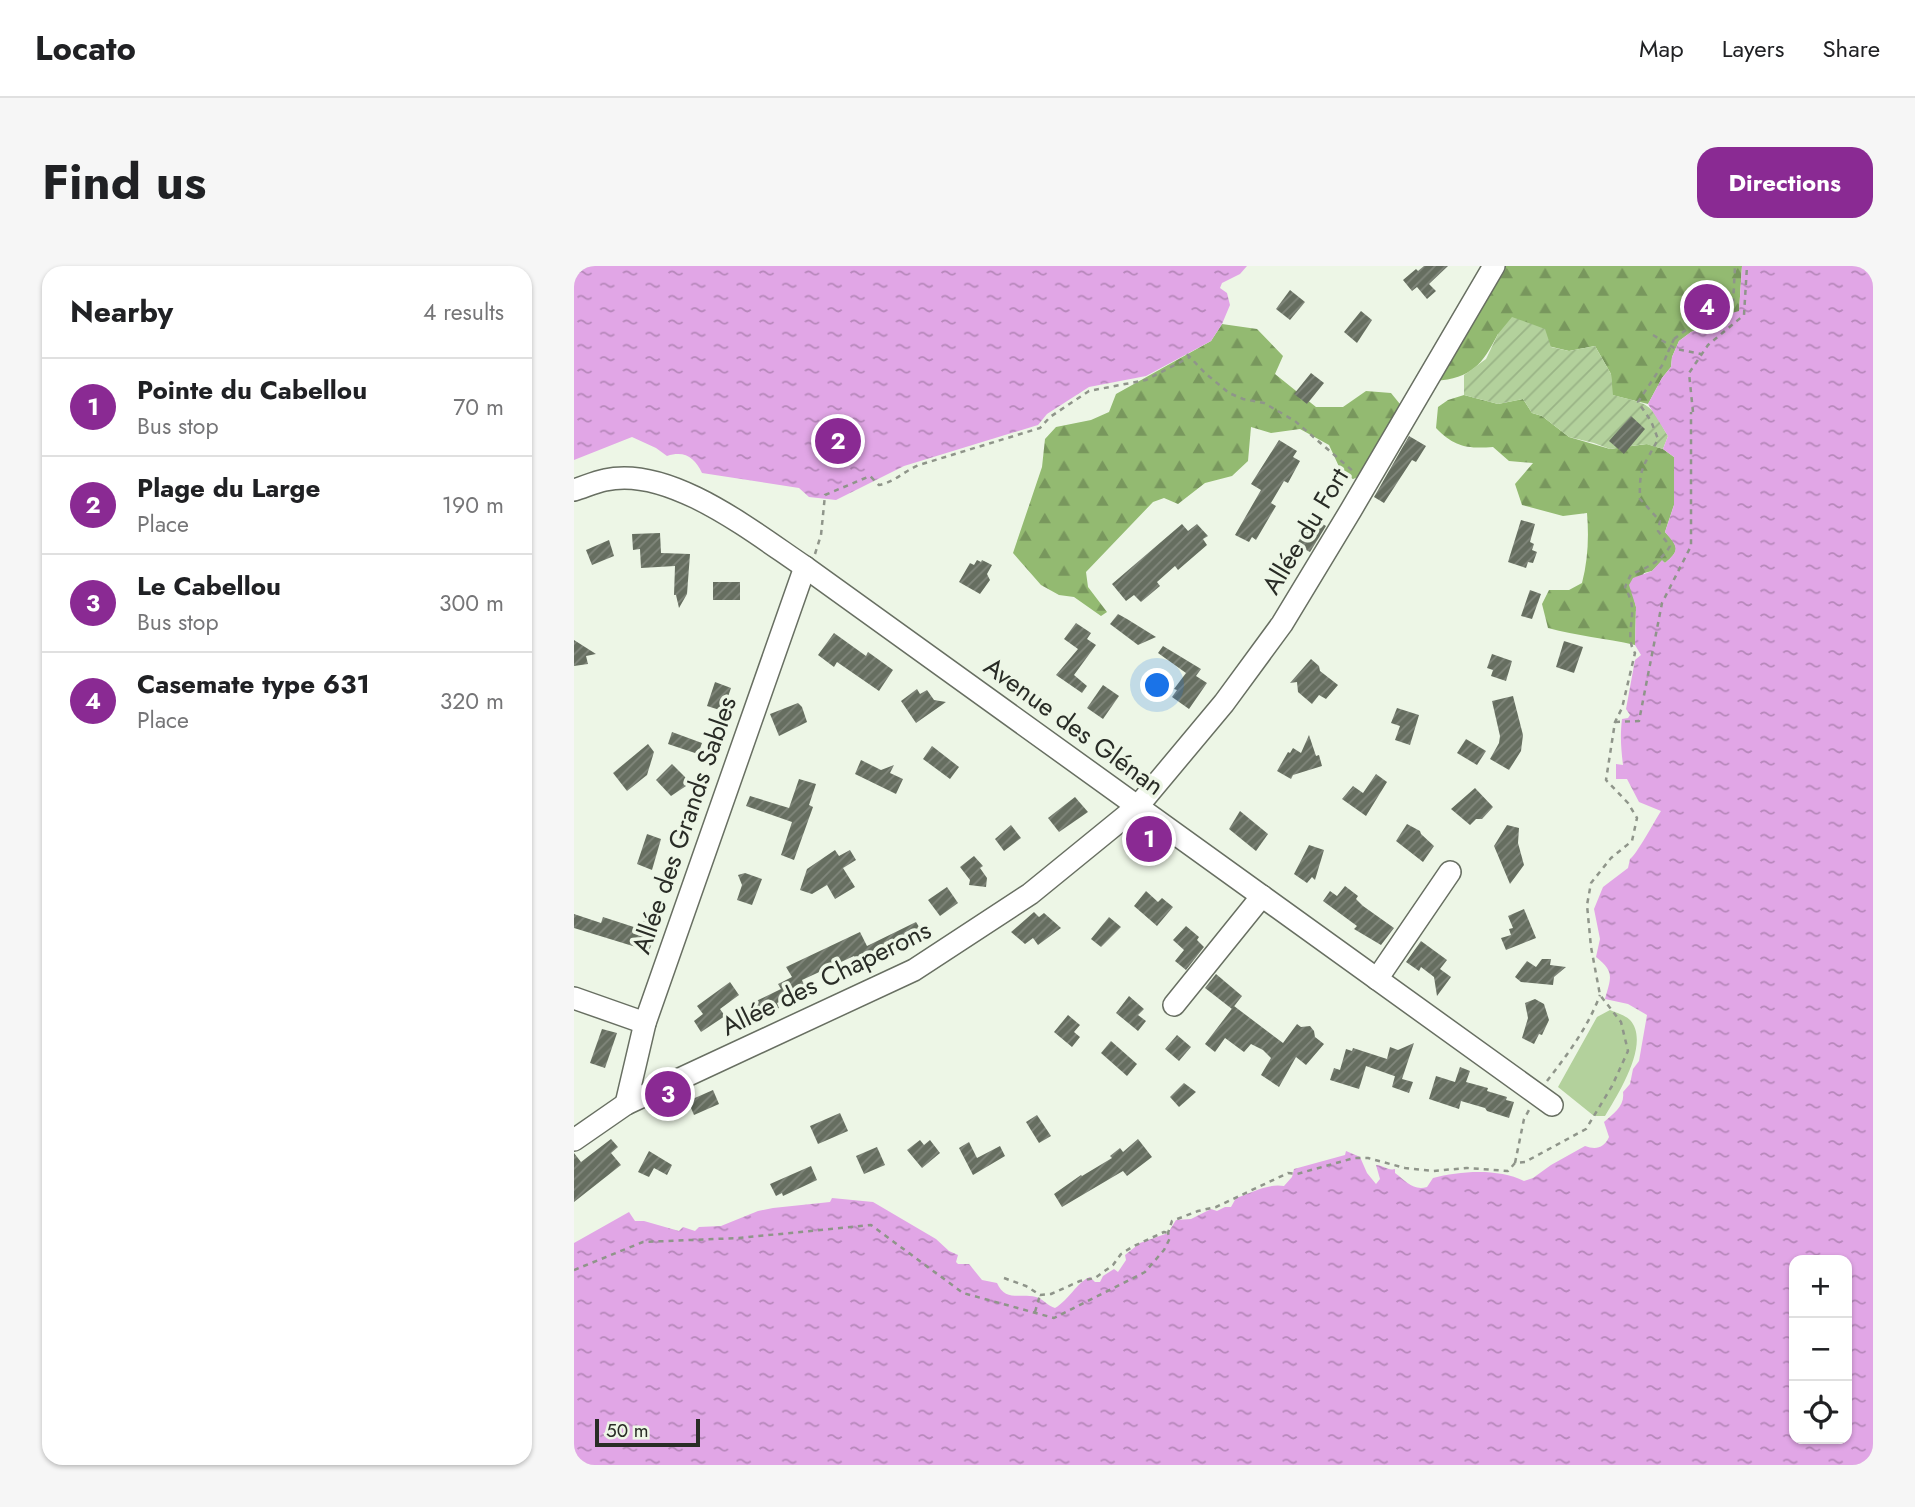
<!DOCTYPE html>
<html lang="en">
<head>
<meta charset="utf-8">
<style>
  body { margin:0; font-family:Jost,sans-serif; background:#f6f6f6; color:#202124 }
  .controls { position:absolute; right:21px; bottom:21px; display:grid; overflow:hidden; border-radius:14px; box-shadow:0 2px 5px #0004 }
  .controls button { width:63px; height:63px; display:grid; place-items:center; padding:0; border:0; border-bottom:2px solid #e0e0e0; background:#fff; color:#202124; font:35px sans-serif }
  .scale { position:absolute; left:21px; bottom:18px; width:105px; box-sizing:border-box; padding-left:7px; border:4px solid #292c26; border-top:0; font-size:19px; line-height:24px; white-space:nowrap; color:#292c26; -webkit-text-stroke:5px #edf6e6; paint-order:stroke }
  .you { position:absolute; left:584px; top:420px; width:24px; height:24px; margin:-18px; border:5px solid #fff; border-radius:50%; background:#1a73e8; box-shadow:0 0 0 10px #1a73e833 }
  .badge { display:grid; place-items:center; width:46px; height:46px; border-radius:50%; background:#8a2a93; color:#fff; font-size:23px; font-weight:700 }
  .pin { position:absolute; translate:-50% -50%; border:4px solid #fff; box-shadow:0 2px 7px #0006 }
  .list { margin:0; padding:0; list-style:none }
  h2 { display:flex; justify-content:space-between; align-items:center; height:91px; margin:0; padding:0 28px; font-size:30px }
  h2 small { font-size:23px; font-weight:400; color:#757577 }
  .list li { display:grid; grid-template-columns:46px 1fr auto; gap:21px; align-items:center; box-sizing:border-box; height:98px; padding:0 28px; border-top:2px solid #e0e0e0 }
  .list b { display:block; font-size:26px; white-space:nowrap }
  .list p { margin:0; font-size:23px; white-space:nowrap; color:#757577 }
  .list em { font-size:23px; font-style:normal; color:#757577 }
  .icon { flex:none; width:38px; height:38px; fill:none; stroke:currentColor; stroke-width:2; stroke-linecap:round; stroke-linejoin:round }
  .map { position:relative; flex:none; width:1299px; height:1199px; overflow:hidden; border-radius:21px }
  header { display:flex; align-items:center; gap:42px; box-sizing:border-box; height:98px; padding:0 35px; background:#fff; border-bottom:2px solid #e0e0e0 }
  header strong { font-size:33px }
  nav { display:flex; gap:38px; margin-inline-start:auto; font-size:24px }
  .intro { display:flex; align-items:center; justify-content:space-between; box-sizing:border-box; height:168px; padding:0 42px }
  h1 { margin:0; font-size:49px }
  .button { padding:18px 32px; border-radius:21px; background:#8a2a93; color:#fff; font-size:24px; font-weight:700 }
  main { display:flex; gap:42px; padding:0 42px }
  aside { flex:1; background:#fff; border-radius:21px; box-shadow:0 2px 5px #0004 }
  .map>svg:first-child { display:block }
</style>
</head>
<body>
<header>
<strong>Locato</strong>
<nav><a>Map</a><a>Layers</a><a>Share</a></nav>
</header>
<div class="intro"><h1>Find us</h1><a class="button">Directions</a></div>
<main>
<aside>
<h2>Nearby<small>4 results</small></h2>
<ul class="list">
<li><span class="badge">1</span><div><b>Pointe du Cabellou</b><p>Bus stop</p></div><em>70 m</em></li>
<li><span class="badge">2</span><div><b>Plage du Large</b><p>Place</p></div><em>190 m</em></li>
<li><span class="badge">3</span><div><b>Le Cabellou</b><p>Bus stop</p></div><em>300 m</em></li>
<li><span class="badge">4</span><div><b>Casemate type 631</b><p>Place</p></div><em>320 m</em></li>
</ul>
</aside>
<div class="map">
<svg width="1299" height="1199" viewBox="0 0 1299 1199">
  <defs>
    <pattern id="forest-firs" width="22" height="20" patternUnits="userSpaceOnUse" patternTransform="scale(1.75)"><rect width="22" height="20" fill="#93ba71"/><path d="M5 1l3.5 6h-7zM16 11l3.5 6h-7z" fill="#78975d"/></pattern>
    <pattern id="garden-furrows" width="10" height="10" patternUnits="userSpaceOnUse" patternTransform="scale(1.75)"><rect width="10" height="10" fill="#b3d19c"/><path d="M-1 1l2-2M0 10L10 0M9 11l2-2" fill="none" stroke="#9ab486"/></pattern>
    <pattern id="water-ripples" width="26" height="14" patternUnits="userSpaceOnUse" patternTransform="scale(1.75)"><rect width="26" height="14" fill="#e1a6e6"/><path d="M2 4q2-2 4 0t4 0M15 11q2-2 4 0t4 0" fill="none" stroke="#b687ba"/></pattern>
    <pattern id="building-hatch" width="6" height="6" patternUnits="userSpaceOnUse" patternTransform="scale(1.75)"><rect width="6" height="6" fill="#666e60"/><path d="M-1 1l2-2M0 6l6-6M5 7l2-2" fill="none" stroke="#81877c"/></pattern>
  </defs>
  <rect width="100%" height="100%" fill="#edf6e6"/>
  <path fill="#b3d19c" d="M1036,744C1042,747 1051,749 1056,754C1077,777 1044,828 1031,850H1020L984,821L1023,751Z"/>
  <g fill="url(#forest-firs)">
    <path d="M927,0H1168L1165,46L1151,49V52L1117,66L1105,75L1098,91L1097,101L1088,112L1074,138L1038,129L1037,108L1021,80L995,85L924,68C908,99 898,112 861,115Z"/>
    <polygon points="648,58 683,63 709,90 701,108 742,141 769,141 792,125 817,127 830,143 794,207 779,213 767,205 755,179 726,163 697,167 677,161 674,195 658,210 631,217 604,238 590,232 579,236 512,306 514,321 533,346 527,350 500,331 485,329 467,319 439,287 468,201 471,173 482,161 517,154 535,146 542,128 637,75"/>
    <path d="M890,129L924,138L949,133L958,147L968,150L995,171L1036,183L1073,178L1089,183L1100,191V239L1091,266C1104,280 1107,284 1091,297L1088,295L1078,305L1070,307L1059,328L1062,341L1061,379C1031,372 1003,370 974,362L968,338L975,324H995L1008,317C1014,294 1015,271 1013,247L989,250L948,239L941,218L959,197L935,195L919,181C894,183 880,181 862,162L864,141L874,134Z"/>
  </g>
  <path fill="url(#garden-furrows)" d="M938,51L971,63L977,81L995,85L1021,80L1037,108L1039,129C1076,139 1075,135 1094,170L1089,183L1072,178L1036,183L1020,177L995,171L968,150L958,147L949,133L924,138L890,129V109L912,93L924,68Z"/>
  <g fill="url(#water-ripples)" fill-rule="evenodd">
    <path d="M0,0H673L666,8L648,17L646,22L653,27L656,39L648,58L637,75L572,110L515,121L473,148L464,159L330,200L262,234L235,231L225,222L128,207C121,192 111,184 93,190L82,182L58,171L0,194Z"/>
    <path d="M1168,0H1299V1199H0V977L55,946L61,955H70L105,965L109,961L121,965L125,961L147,960L184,945L199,942L256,936L258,932L299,936L362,973L375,985L384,989L382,996L384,998H395L408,1014L423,1017C431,1036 446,1027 462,1031C469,1033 474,1040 481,1042C495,1034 503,1016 516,1011L521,1016H526L529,1010L540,1003L544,1006L552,994L551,989L566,977L594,967L602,954L617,953L637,943L643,945L651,941H657L662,932C678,927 694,917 710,920L718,911L720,903L771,889L772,885L786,891L793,907L802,918L806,913L802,899C809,899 814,905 821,903V907C832,915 839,925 853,921L859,912C886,905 924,902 950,915L959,912L977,899L1011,880C1022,884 1030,882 1035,871L1030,856C1040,847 1051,840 1049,826L1056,818L1059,803L1065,795L1073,749L1054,738L1031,733C1037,711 1041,706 1022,691L1026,673L1020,643L1029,621L1054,602L1056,593C1063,588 1080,556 1087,545L1065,536L1053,513H1042V498L1049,499C1047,482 1046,470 1048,453L1054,452L1056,449L1052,443L1061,394L1067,389L1061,379L1062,341L1055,319L1059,312L1078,305L1088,294L1091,297C1107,284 1103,280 1091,266L1100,239V191L1089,183L1094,170L1074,138L1088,112L1097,101L1098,91L1105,75L1117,66L1150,52L1151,49L1165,45ZM1220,994H1273V1173H1220Z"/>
  </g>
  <g fill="url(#building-hatch)">
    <polygon points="850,0 874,0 855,18 862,25 853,33 843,21 838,25 829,14 842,3 844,5"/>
    <polygon points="716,24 731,36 716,54 702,43"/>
    <polygon points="787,45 798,54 783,77 770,66"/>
    <polygon points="737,107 750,117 733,138 720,128"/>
    <polygon points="1057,150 1071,163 1050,188 1035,175"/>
    <polygon points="835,170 852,180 842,196 838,194 810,237 800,231"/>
    <polygon points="705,174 723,185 719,191 726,195 714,217 710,215 697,237 702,240 682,274 678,271 675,276 661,269 687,224 677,218"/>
    <polygon points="739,252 752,260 736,286 722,279"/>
    <polygon points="947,254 961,258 956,276 960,278 958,284 963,286 959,297 954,296 952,302 934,296"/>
    <polygon points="608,258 614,265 623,258 634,270 629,273 633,279 604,304 601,300 583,316 586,320 567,336 560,329 552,335 538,318"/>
    <polygon points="86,267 87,287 116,288 113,328 105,342 102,329 100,329 101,300 67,302 66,283 59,284 58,268"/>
    <polygon points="35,274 40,290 18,299 12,284"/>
    <polygon points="403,294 407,296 408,294 418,299 413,308 416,314 406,328 385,316 396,297 400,299"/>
    <rect x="139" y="316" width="27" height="18"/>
    <polygon points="956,324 967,328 958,353 947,350"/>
    <polygon points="544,348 553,353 582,371 564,379 536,358"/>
    <polygon points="502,357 517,367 513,373 522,379 500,409 513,420 508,427 482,409 504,383 490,373"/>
    <polygon points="260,367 292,390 294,386 319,404 305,425 263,396 260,401 244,389"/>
    <polygon points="0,374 22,388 12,390 14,398 0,400"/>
    <polygon points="990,375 1009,381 1000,407 982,401"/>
    <polygon points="589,380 627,403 622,410 633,417 615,443 598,431 603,424 600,423 612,407 584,387"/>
    <polygon points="918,388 938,395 932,415 917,410 919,404 913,402"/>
    <polygon points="737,393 745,400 746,405 764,419 752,433 745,429 738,438 724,426 723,416 716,417"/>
    <polygon points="141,416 157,422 149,445 133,440"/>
    <polygon points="529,419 545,430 529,453 513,442"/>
    <polygon points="343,423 346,428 353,424 360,434 372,436 342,457 327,435"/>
    <polygon points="939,430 949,469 947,485 935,504 916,493 925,477 926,470 918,435"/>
    <polygon points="224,437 228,441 233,456 205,470 196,448"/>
    <polygon points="823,442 845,449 836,479 821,474 826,460 817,457"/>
    <polygon points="98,466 128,477 124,488 94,478"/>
    <polygon points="735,469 742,490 745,489 748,500 719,509 717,513 703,505 714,486 716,487 719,482 727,487"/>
    <polygon points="892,473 912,485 903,499 883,487"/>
    <polygon points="74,478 80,486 73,509 53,525 39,507"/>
    <polygon points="358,480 385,501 376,513 349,493"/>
    <polygon points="287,494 307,504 320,499 316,507 329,513 322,528 281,508"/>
    <polygon points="98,498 112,512 112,520 97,530 82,514"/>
    <polygon points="802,508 813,516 792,550 768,533 779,520 789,527"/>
    <polygon points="225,513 242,518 235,539 239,541 220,594 207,589 218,556 172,540 176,530 215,542"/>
    <polygon points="901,522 919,541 908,553 902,553 896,559 877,543"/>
    <polygon points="501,531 514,546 485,566 474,552"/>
    <polygon points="666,545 694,568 682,585 655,563"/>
    <polygon points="833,558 846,565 847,568 860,580 849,596 822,575"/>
    <polygon points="437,559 447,572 430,585 421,573"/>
    <polygon points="933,559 945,562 944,577 950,599 936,618 920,580"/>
    <polygon points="73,568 87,573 78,604 63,598"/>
    <polygon points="735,579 750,584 741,614 738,611 733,617 720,608"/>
    <polygon points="261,584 265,590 276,584 282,594 269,602 281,621 261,633 253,619 238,628 226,624 233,603"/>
    <polygon points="400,590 409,600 406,602 413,612 412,621 395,619 396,614 386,601"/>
    <polygon points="171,607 188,613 178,639 163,634 168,619 164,609"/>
    <polygon points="771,620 784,630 782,633 789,640 820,662 807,679 780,663 783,660 749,635 756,625 763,630"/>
    <polygon points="373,621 384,637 366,650 354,634"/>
    <polygon points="572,625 584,636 588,632 599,641 583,660 560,640"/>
    <polygon points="950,643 962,672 932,684 927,672 937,669 935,663 939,662 934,650"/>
    <polygon points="460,646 465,651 470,647 487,662 464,679 459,672 451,678 437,666"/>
    <polygon points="0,648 27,657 29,651 66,663 72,649 87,654 75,685 0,662"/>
    <polygon points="535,651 547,661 527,681 517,673"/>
    <polygon points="342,656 350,669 329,682 328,679 299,694 301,696 287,703 280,690 228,714 232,723 203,737 205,742 187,751 180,736 207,723 204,718 218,711 212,701 286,666 293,680"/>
    <polygon points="612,660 625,671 623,674 630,681 612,704 601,695 610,684 599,674"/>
    <polygon points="847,675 873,694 866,703 877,711 863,730 860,711 847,701 845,705 832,696"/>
    <polygon points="968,693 977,693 976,699 992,701 980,711 979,719 947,716 941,711 953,695 962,701"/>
    <polygon points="642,708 668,730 658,743 631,722"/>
    <polygon points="156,716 165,729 146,743 151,750 127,766 120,755 129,748 123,740"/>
    <polygon points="555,730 570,743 564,749 572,755 564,765 542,747"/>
    <polygon points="961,733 970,738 975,754 968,769 965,768 960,778 948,772 954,752 951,737"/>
    <polygon points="660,740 709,777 723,758 727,761 736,760 740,765 741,771 750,778 732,799 722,791 705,821 687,809 697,792 689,784 677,778 670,786 651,772 641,786 631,778"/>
    <polygon points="494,749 506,759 500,766 506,771 498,781 480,766"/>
    <polygon points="28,763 43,767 31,802 16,797"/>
    <polygon points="603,769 617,781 605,795 591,783"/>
    <polygon points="537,775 563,798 553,810 527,787"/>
    <polygon points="840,777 828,813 839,816 835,827 818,821 821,810 826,812 792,800 785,823 756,814 760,802 766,804 772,783 778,785 779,782 813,793 816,781 824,784"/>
    <polygon points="886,801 896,805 892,816 914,822 913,825 933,831 932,834 940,836 935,852 913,845 911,842 887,835 885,843 855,833 862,810 881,816"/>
    <polygon points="610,817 622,826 605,841 596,831"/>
    <polygon points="139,824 145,838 120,849 114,835"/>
    <polygon points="266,847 274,865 244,878 236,860"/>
    <polygon points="463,849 477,870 465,877 452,856"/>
    <polygon points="37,873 44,881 37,887 47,899 0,936 0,887 7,896"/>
    <polygon points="564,873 578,891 553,910 549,905 488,941 480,928 507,909 508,910 538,892 536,890 546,882 549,886"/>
    <polygon points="346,874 350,879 356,874 366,887 348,902 333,884"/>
    <polygon points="395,876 403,892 426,880 431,890 399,909 385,882"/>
    <polygon points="303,881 311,899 290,908 282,890"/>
    <polygon points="75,885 98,899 93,909 80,902 75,911 64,906"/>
    <polygon points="237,900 243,914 209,930 208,927 202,930 196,918"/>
  </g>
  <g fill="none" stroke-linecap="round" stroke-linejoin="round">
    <g stroke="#686f62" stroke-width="24">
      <g id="minor">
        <path d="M0,224C10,221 21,216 31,214C96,199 180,267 231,301L978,839"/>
        <polyline points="803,713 876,606"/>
        <polyline points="0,732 71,757"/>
        <polyline points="600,739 688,630"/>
        <polyline points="52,838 71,757 231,301"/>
        <polyline points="0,874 52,838 340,704 456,628 564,540 650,437 708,358 777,244 920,0"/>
      </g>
    </g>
    <g stroke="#8f958a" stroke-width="2.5" stroke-dasharray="5 5" stroke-linecap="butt">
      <polyline points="1079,69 1102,83 1127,88"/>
      <polyline points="1100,73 1117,60 1159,39 1161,0"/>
      <polyline points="613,88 631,107 655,127 669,133 690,137 721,155 780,206"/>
      <polyline points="1119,146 1115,107 1134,79 1170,49 1173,0"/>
      <path d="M241,288L247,269L251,229L296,210L305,219C321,216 330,205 345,199L466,162L476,151L515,125L572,114L616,91"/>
      <polyline points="1041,456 1065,455 1088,337 1117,280 1117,146"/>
      <path d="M973,815C994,788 1014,761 1026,729"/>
      <polyline points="941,897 950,853 955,844"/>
      <path d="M0,1004L69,976L165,972L297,959L389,1027L480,1052L571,1006L590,984L596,972L594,967L598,955L624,945L642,941L714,907L723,908L780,892H794L831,902L859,905L893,902L934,905L941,897L951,896L1012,863L1038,820L1054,785L1047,756L1026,729L1017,681L1013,639L1017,617L1037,592L1058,575L1063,552L1054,537L1032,514L1041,456L1048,442L1061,387C1052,373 1059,358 1058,342C1058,335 1054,327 1051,321L1057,308C1073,302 1088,295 1096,280L1084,265L1086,255L1066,233C1065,199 1070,201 1084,173L1077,155L1064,136L1089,98L1094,86"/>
      <polyline points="430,1012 452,1020 466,1029 477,1028 506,1015 521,1012 539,999 547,988 558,981 590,966 594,967"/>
      <polyline points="461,1046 466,1029"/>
    </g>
    <use href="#minor" stroke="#fff" stroke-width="21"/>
    <polyline stroke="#8f958a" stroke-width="2.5" stroke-dasharray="5 5" stroke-linecap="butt" points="1094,86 1100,73"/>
  </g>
  <g text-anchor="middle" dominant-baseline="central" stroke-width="7" stroke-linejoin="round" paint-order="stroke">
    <g font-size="26" fill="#292c26" stroke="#edf6e6">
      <text transform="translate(731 265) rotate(-59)">Allée du Fort</text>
      <text transform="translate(500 460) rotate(36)">Avenue des Glénan</text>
      <text transform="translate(110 559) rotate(-71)">Allée des Grands Sables</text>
      <text transform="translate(252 712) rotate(-26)">Allée des Chaperons</text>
    </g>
  </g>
</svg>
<div class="controls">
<button>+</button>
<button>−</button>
<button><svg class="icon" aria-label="locate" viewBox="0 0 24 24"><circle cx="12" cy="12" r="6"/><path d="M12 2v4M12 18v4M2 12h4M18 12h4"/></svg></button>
</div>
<div class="scale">50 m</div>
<div class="you"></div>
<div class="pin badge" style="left:575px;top:573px">1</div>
<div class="pin badge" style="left:264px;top:175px">2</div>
<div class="pin badge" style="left:94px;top:828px">3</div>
<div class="pin badge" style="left:1133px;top:41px">4</div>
</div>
</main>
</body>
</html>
